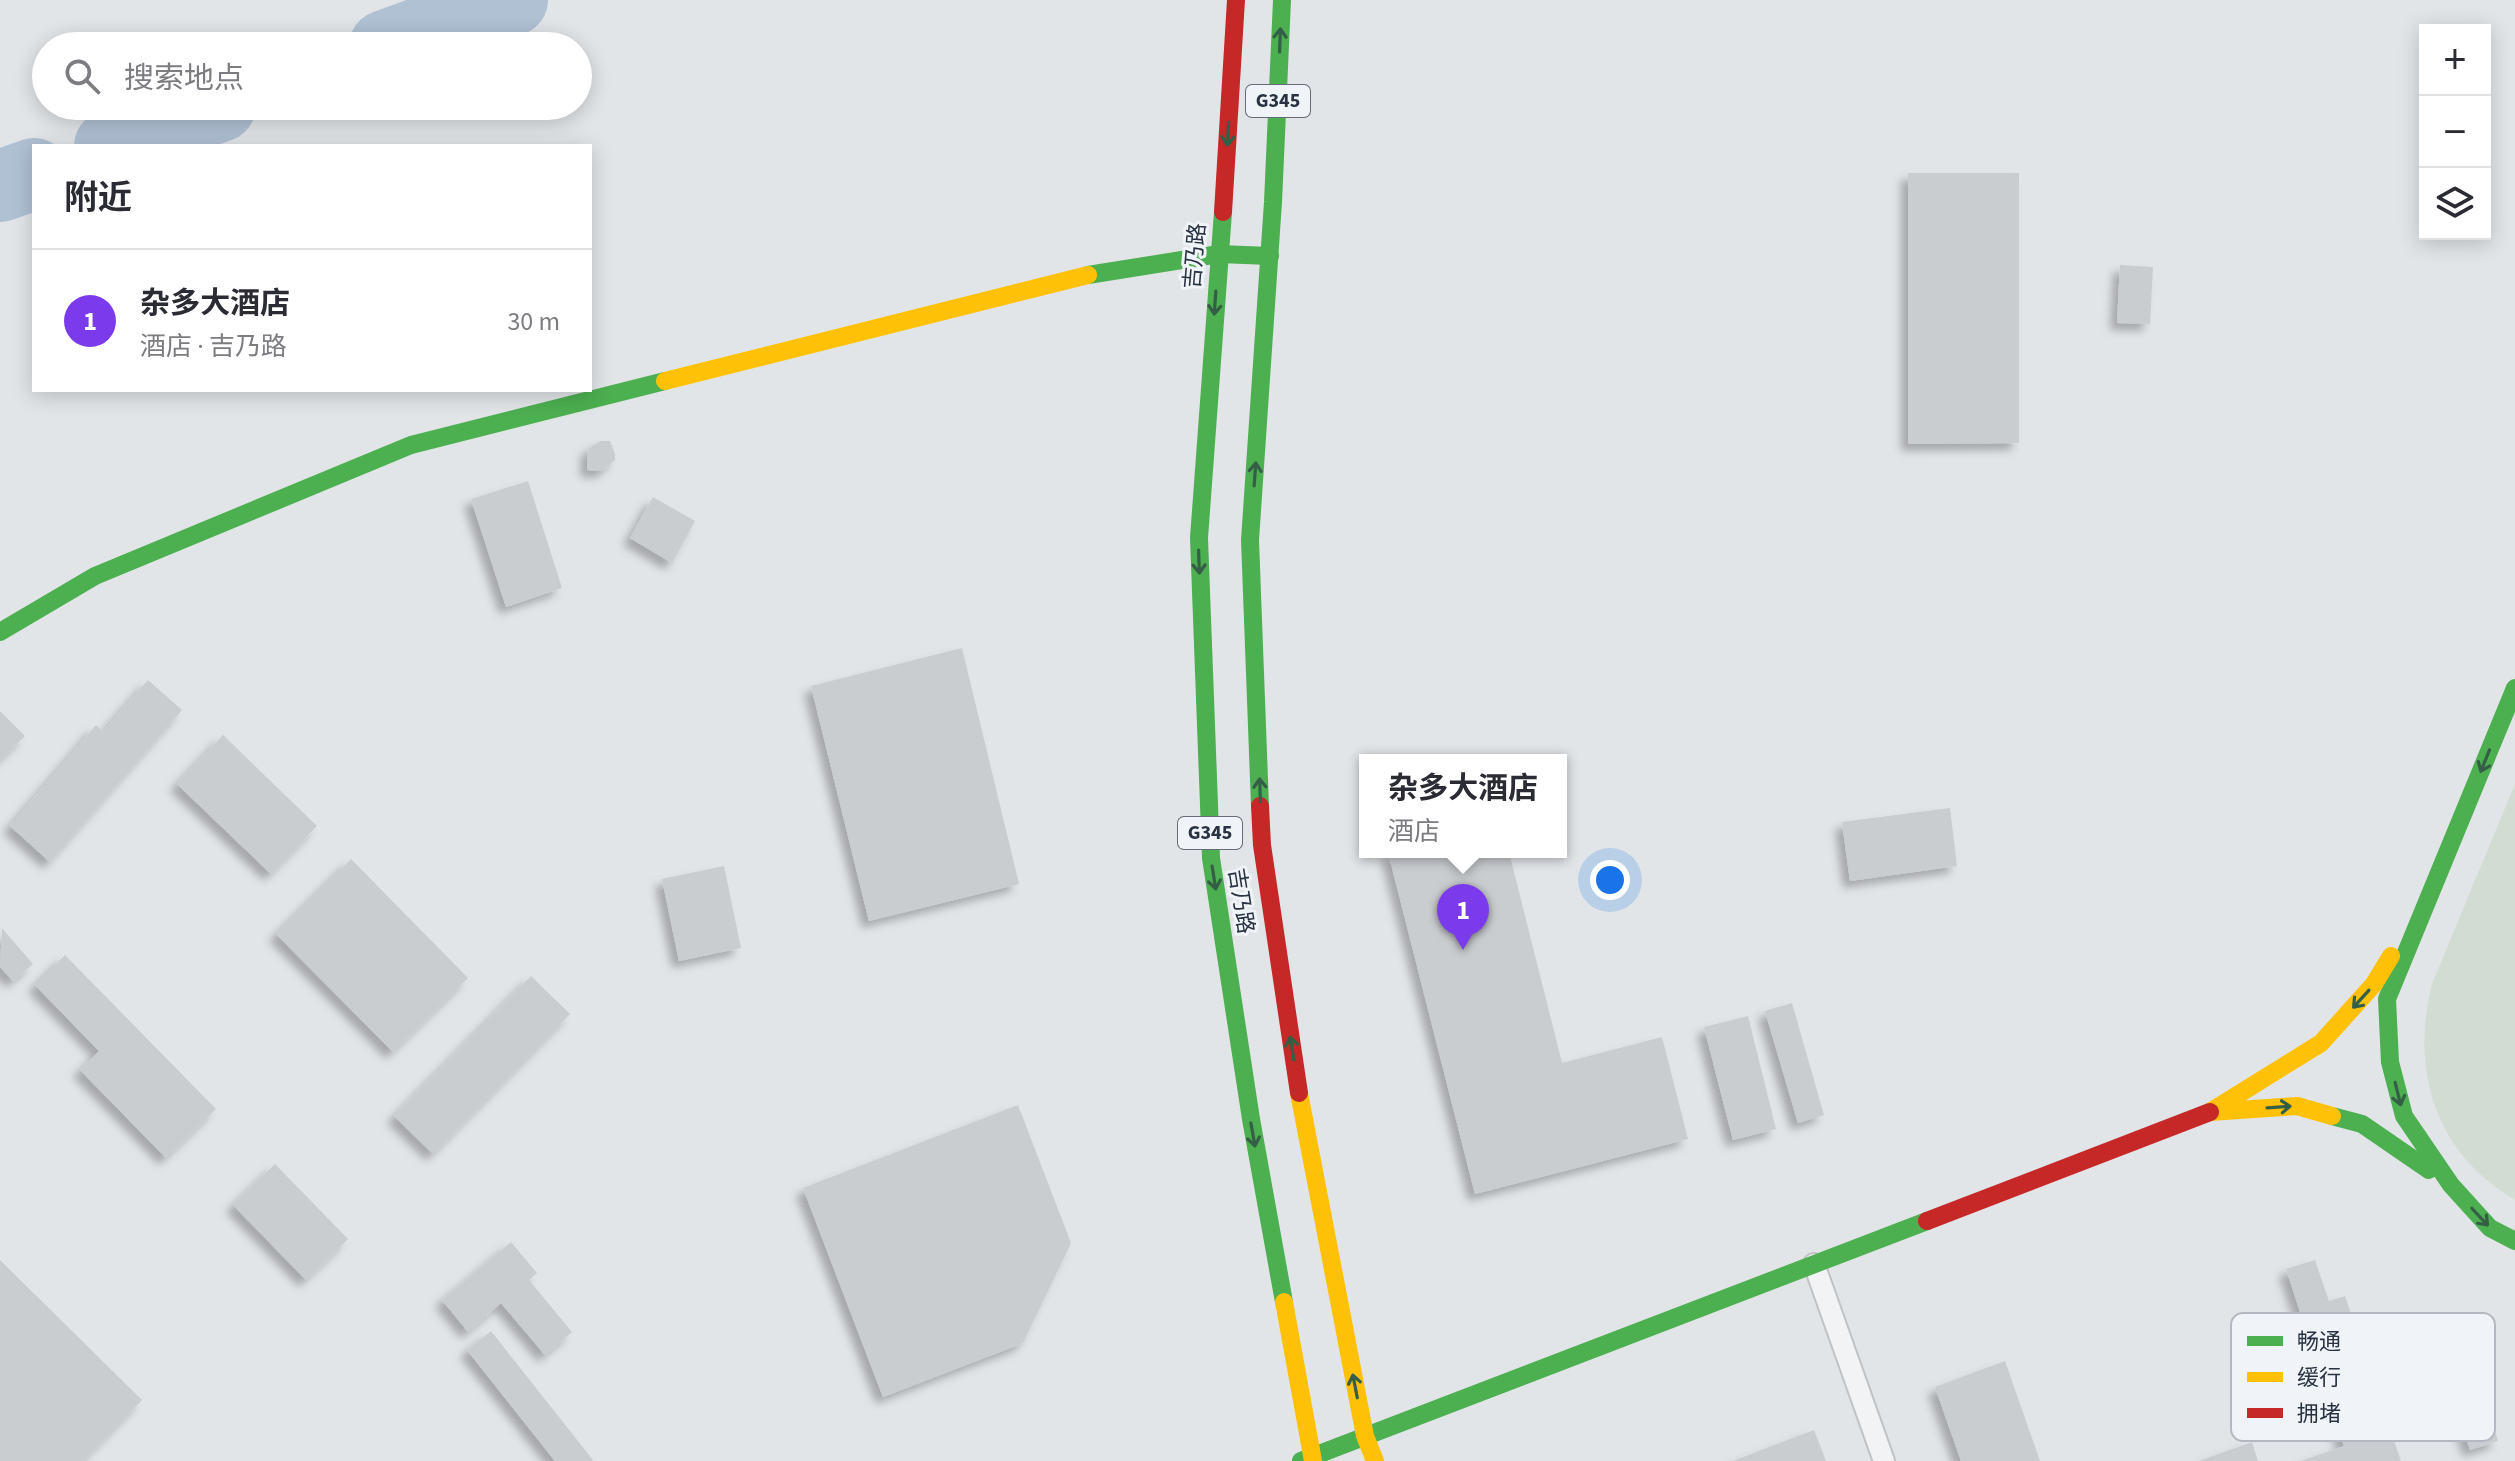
<!DOCTYPE html>
<html lang="zh">
<head>
<meta charset="utf-8">
<style>
  body { margin:0; font-family:"Source Sans 3","Noto Sans SC",sans-serif; background:#f7f7f7; color:#2b2b33 }
  .controls { position:absolute; right:24px; top:24px; display:grid; overflow:hidden; border-radius:0px; box-shadow:0 4px 20px #0003 }
  .controls button { width:72px; height:72px; display:grid; place-items:center; padding:0; border:0; border-bottom:2px solid #e1e1e2; background:#fff; color:#2b2b33; font:40px sans-serif }
  .you { position:absolute; left:1610px; top:880px; width:28px; height:28px; margin:-20px; border:6px solid #fff; border-radius:50%; background:#1a73e8; box-shadow:0 0 0 12px #1a73e833 }
  .badge { display:grid; place-items:center; width:52px; height:52px; border-radius:50%; background:#7c3aed; color:#fff; font-size:26px; font-weight:700 }
  .pin { position:absolute; translate:-50% -66px; filter:drop-shadow(0 2px 4px #0008) }
  .pin::after { content:''; position:absolute; top:42px; width:28px; height:24px; background:inherit; clip-path:polygon(0 0,100% 0,50% 100%) }
  .popup { position:absolute; left:1359px; top:754px; width:208px; height:104px; box-sizing:border-box; display:grid; place-content:center; border-radius:0px; background:#fff; filter:drop-shadow(0 2px 6px #0005); font-size:26px; white-space:nowrap; color:#7c7c81 }
  .popup b { font-size:30px; color:#2b2b33 }
  .popup::after { content:''; position:absolute; left:50%; top:100%; margin-left:-16px; border:16px solid transparent; border-top-color:#fff }
  .list { margin:0; padding:0; list-style:none }
  h2 { display:flex; justify-content:space-between; align-items:center; height:104px; margin:0; padding:0 32px; font-size:34px }
  h2 small { font-size:26px; font-weight:400; color:#7c7c81 }
  .list li { display:grid; grid-template-columns:52px 1fr auto; gap:24px; align-items:center; box-sizing:border-box; height:144px; padding:0 32px; border-top:2px solid #e1e1e2 }
  .list b { display:block; font-size:30px; white-space:nowrap }
  .list p { margin:0; font-size:26px; white-space:nowrap; color:#7c7c81 }
  .list em { font-size:26px; font-style:normal; color:#7c7c81 }
  .icon { flex:none; width:44px; height:44px; fill:none; stroke:currentColor; stroke-width:2; stroke-linecap:round; stroke-linejoin:round }
  .map { position:relative; flex:none; width:2515px; height:1461px; overflow:hidden }
  .search { position:absolute; background:#fff; box-shadow:0 4px 20px #0003; left:32px; top:32px; width:560px; height:88px; display:flex; align-items:center; gap:20px; box-sizing:border-box; padding:0 28px; border-radius:44px; color:#7c7c81; font-size:30px }
  .panel { position:absolute; background:#fff; box-shadow:0 4px 20px #0003; left:32px; top:144px; width:560px; height:248px; border-radius:0px }
  .map>svg:first-child { display:block }
</style>
</head>
<body>
<div class="map">
<svg width="2515" height="1461" viewBox="0 0 2515 1461">
  <defs>
    <filter id="shadow"><feDropShadow dx="-7" dy="7" stdDeviation="4" flood-color="#0004"/></filter>
  </defs>
  <rect width="100%" height="100%" fill="#e2e5e8"/>
  <path fill="#d3dcd3" d="M2515,784V1200C2435,1153 2410,1071 2432,984Z"/>
  <g fill="none" stroke-linecap="round" stroke-linejoin="round">
    <g stroke="#b0c1d4" stroke-width="72">
      <polyline points="385,46 512,0"/>
      <polyline points="110,146 220,106"/>
      <polyline points="0,186 34,174"/>
    </g>
  </g>
  <g fill="#cacdd0" filter="url(#shadow)">
    <polygon points="1908,173 2019,173 2019,443 1908,444"/>
    <polygon points="2120,265 2153,267 2150,324 2117,323"/>
    <polygon points="600,441 610,441 615,454 615,460 602,471 587,470 588,449"/>
    <polygon points="528,481 562,588 506,607 471,499"/>
    <polygon points="653,497 695,521 672,563 630,538"/>
    <polygon points="962,648 1019,884 869,921 811,686"/>
    <polygon points="148,680 182,710 50,862 10,826 96,725 103,732"/>
    <polygon points="0,711 25,736 0,760"/>
    <polygon points="223,735 317,826 271,874 177,784"/>
    <polygon points="1950,808 1957,866 1850,881 1842,822"/>
    <polygon points="1388,852 1509,852 1562,1063 1662,1037 1688,1139 1475,1194"/>
    <polygon points="351,859 468,978 393,1052 276,934"/>
    <polygon points="724,866 741,948 679,961 662,879"/>
    <polygon points="2,928 33,964 13,981 0,967"/>
    <polygon points="65,955 216,1109 166,1158 80,1070 99,1051 35,985"/>
    <polygon points="531,976 570,1014 433,1154 394,1116"/>
    <polygon points="1792,1003 1824,1115 1798,1123 1765,1011"/>
    <polygon points="1748,1016 1776,1129 1733,1140 1704,1027"/>
    <polygon points="1018,1105 1071,1243 1023,1343 883,1397 803,1188"/>
    <polygon points="275,1164 348,1239 306,1280 233,1205"/>
    <polygon points="511,1242 537,1273 529,1280 572,1332 545,1355 501,1303 468,1332 442,1300"/>
    <polygon points="0,1260 142,1400 83,1461 0,1461"/>
    <polygon points="2315,1260 2329,1301 2345,1296 2401,1461 2301,1461 2344,1446 2286,1269"/>
    <polygon points="491,1331 593,1460 592,1461 555,1461 467,1350"/>
    <polygon points="2005,1361 2040,1461 1961,1461 1935,1387"/>
    <polygon points="2472,1362 2498,1441 2470,1450 2444,1371"/>
    <polygon points="1814,1430 1826,1461 1733,1461"/>
    <polygon points="2252,1442 2258,1461 2199,1461"/>
  </g>
  <g fill="none" stroke-linecap="round" stroke-linejoin="round">
    <g stroke="#c0c3c6" stroke-width="24">
      <polyline id="lane" points="1814,1264 1884,1461"/>
    </g>
    <use href="#lane" stroke="#f2f3f4" stroke-width="20"/>
    <g stroke="#4caf50" stroke-width="18">
      <polyline points="1223,212 1199,538 1211,858 1251,1119 1284,1302"/>
      <polyline points="1088,275 1219,254 1270,256"/>
      <polyline points="0,632 95,576 411,445 665,381"/>
      <polyline points="2515,688 2387,999 2390,1062 2404,1116 2451,1185 2490,1228 2515,1241"/>
      <polyline points="1260,806 1250,540 1273,202 1282,0"/>
      <polyline points="2332,1116 2362,1124 2429,1170"/>
      <polyline points="1301,1461 1927,1221"/>
    </g>
    <g stroke="#ffc107" stroke-width="18">
      <polyline points="665,381 1088,275"/>
      <polyline points="1299,1093 1365,1436 1375,1461"/>
      <polyline points="2332,1116 2297,1106 2210,1112 2321,1043 2374,984 2391,956"/>
      <polyline points="1284,1302 1313,1461"/>
    </g>
    <g stroke="#c62828" stroke-width="18">
      <polyline points="1223,212 1236,0"/>
      <polyline points="1260,806 1262,845 1299,1093"/>
      <polyline points="1927,1221 2210,1112"/>
    </g>
  </g>
  <defs><path id="oneway-shaft" d="M-6 0H5M1.5-3L5.5 0L1.5 3" fill="none" stroke-width="1.6" stroke-linecap="round" stroke-linejoin="round" transform="scale(2)"/></defs>
  <g stroke="#355e47">
    <use href="#oneway-shaft" transform="translate(1280 40) rotate(-88)"/>
    <use href="#oneway-shaft" transform="translate(1228 134) rotate(93)"/>
    <use href="#oneway-shaft" transform="translate(1215 303) rotate(94)"/>
    <use href="#oneway-shaft" transform="translate(1255 474) rotate(-86)"/>
    <use href="#oneway-shaft" transform="translate(1199 562) rotate(88)"/>
    <use href="#oneway-shaft" transform="translate(2485 761) rotate(112)"/>
    <use href="#oneway-shaft" transform="translate(1260 790) rotate(-92)"/>
    <use href="#oneway-shaft" transform="translate(1214 878) rotate(81)"/>
    <use href="#oneway-shaft" transform="translate(2361 999) rotate(132)"/>
    <use href="#oneway-shaft" transform="translate(1292 1048) rotate(-99)"/>
    <use href="#oneway-shaft" transform="translate(2398 1094) rotate(76)"/>
    <use href="#oneway-shaft" transform="translate(2279 1107) rotate(-4)"/>
    <use href="#oneway-shaft" transform="translate(1253 1135) rotate(80)"/>
    <use href="#oneway-shaft" transform="translate(2480 1217) rotate(47)"/>
    <use href="#oneway-shaft" transform="translate(1355 1386) rotate(-101)"/>
  </g>
  <g text-anchor="middle" dominant-baseline="central" stroke-width="6" stroke-linejoin="round" paint-order="stroke">
    <g fill="#f0f3f7" stroke="#646c78" stroke-width="2">
      <rect x="1246" y="85" width="64" height="32" rx="6"/>
      <rect x="1178" y="817" width="64" height="32" rx="6"/>
    </g>
    <g font-size="20" font-weight="bold" fill="#283242">
      <text x="1278" y="101">G345</text>
      <text x="1210" y="833">G345</text>
    </g>
    <g font-size="22" fill="#283242" stroke="#f0f3f7">
      <text transform="translate(1195 256) rotate(-85)">吉乃路</text>
      <text transform="translate(1241 901) rotate(81)">吉乃路</text>
    </g>
  </g>
  <rect x="2231" y="1313" width="264" height="128" rx="12" fill="#f0f3f7" stroke="#b4b9c1" stroke-width="2"/>
  <rect x="2247" y="1336" width="36" height="10" fill="#4caf50"/>
  <rect x="2247" y="1372" width="36" height="10" fill="#ffc107"/>
  <rect x="2247" y="1408" width="36" height="10" fill="#c62828"/>
  <g font-size="22" fill="#283242">
    <text x="2297" y="1349">畅通</text>
    <text x="2297" y="1385">缓行</text>
    <text x="2297" y="1421">拥堵</text>
  </g>
</svg>
<div class="controls">
<button>+</button>
<button>−</button>
<button><svg class="icon" aria-label="layers" viewBox="0 0 24 24"><path d="M12 4l9 5-9 5-9-5zM3 14l9 5 9-5"/></svg></button>
</div>
<div class="you"></div>
<div class="pin badge" style="left:1463px;top:950px">1</div>
<div class="popup"><b>杂多大酒店</b>酒店</div>
<div class="search"><svg class="icon" aria-label="search" viewBox="0 0 24 24"><circle cx="10" cy="10" r="6"/><path d="M15 15l6 6"/></svg>搜索地点</div>
<section class="panel">
<h2>附近<small></small></h2>
<ul class="list">
<li><span class="badge">1</span><div><b>杂多大酒店</b><p>酒店 · 吉乃路</p></div><em>30 m</em></li>
</ul>
</section>
</div>
</body>
</html>
